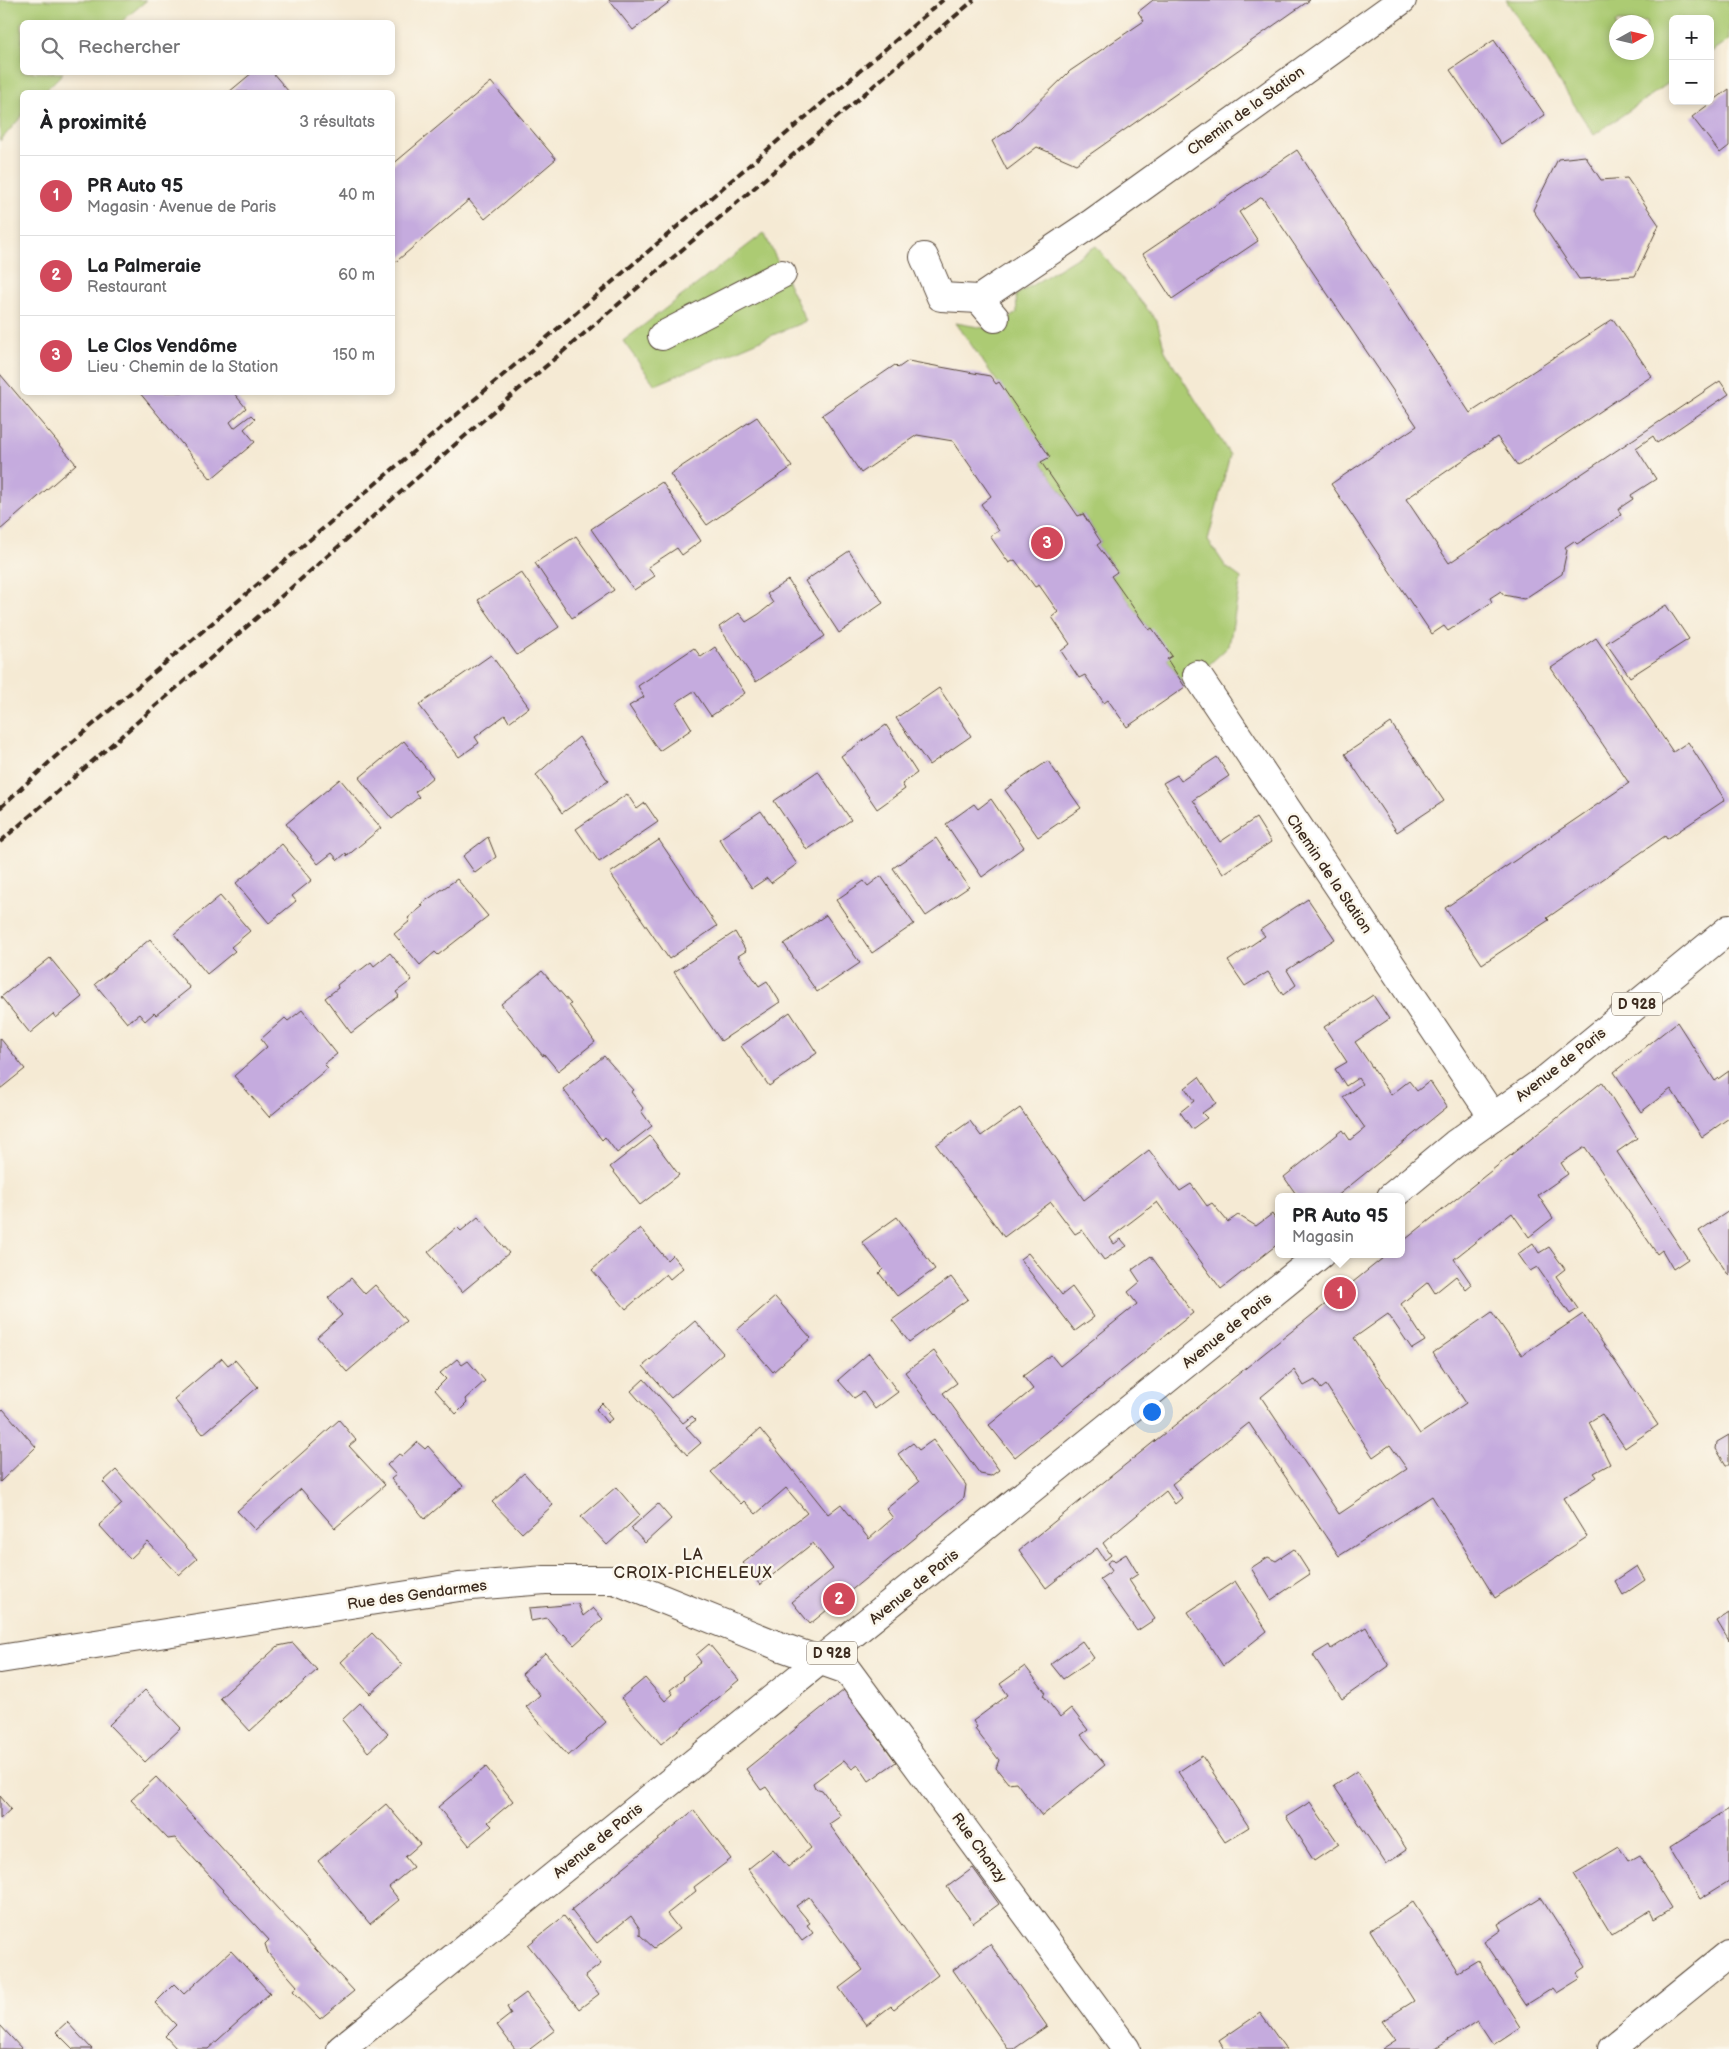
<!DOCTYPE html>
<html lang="fr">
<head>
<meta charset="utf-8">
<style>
  body { margin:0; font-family:"Balsamiq Sans",sans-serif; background:#f2f2f2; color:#202124 }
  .controls { position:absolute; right:15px; top:15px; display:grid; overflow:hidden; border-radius:8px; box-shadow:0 2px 8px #0003 }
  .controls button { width:45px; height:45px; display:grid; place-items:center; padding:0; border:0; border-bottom:1px solid #e0e0e0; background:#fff; color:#202124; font:25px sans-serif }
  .compass { position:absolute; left:1609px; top:15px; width:45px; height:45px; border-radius:50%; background:#fff; box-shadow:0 2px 8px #0003; rotate:82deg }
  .you { position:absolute; left:1151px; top:1411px; width:18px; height:18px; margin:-12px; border:4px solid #fff; border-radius:50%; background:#1a73e8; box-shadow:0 0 0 8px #1a73e833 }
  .badge { display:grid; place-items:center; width:32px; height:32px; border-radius:50%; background:#d1495b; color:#fff; font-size:16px; font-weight:700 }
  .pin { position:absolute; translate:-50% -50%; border:2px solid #fff; box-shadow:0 1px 5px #0006 }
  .popup { position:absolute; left:1275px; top:1193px; width:130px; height:65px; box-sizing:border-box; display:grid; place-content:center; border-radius:8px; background:#fff; filter:drop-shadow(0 1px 4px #0005); font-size:16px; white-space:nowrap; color:#757577 }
  .popup b { font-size:19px; color:#202124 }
  .popup::after { content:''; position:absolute; left:50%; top:100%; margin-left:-10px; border:10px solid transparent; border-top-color:#fff }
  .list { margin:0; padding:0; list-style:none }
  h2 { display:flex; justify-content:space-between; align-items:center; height:65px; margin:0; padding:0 20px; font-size:21px }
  h2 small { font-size:16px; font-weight:400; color:#757577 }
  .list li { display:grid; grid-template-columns:32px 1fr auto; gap:15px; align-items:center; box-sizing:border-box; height:80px; padding:0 20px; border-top:1px solid #e0e0e0 }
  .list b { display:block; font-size:19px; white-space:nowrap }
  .list p { margin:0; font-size:16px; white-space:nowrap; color:#757577 }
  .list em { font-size:16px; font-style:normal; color:#757577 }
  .icon { flex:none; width:28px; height:28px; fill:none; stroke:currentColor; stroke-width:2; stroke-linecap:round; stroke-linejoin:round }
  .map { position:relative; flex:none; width:1729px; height:2049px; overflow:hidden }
  .search { position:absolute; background:#fff; box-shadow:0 2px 8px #0003; left:20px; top:20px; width:375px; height:55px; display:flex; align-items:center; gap:12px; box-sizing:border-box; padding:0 18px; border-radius:8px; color:#757577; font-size:19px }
  .panel { position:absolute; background:#fff; box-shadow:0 2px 8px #0003; left:20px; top:90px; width:375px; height:305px; border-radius:8px }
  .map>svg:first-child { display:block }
</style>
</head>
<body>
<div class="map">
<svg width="1729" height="2049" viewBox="0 0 1729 2049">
  <rect width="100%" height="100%" fill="#fbf7ec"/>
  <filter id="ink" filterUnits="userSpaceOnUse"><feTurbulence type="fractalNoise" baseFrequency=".02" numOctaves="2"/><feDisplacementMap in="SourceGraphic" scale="10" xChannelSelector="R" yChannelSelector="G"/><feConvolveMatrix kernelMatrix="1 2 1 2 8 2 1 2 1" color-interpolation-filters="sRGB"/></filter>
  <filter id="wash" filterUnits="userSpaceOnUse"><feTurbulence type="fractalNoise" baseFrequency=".0096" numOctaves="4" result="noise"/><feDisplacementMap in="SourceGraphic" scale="20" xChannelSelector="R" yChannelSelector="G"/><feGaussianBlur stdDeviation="1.12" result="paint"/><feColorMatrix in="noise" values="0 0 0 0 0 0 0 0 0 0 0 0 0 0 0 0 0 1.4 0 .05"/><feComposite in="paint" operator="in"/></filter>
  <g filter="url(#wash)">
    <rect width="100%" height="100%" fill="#f5ead4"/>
    <g fill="#accb73" stroke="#747a48" fill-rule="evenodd">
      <polygon points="0,0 147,0 121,22 22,22 22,72 63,73 44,92 22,92 22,116 0,141"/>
      <path d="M1506,0H1729V40L1710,53V19H1673V80L1594,135ZM1616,22H1646V52H1616Z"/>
      <polygon points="764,233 806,321 655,385 623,341"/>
      <polygon points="1096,246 1157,321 1165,351 1230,455 1208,540 1226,567 1241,578 1229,646 1185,687 1167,659 1171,656 1149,630 1111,576 1117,571 1097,545 1101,542 1083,514 1078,516 1041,462 1049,456 956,323 989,329 1017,313 1016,295"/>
    </g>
    <g id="blocks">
      <g fill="#c5abde" fill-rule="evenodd">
        <polygon points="609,0 672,0 633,30"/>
        <polygon points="1153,0 1310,0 1076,164 1037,147 1007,170 992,141 1011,129 1070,71 1144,21 1138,12"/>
        <polygon points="1494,40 1545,115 1501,144 1450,70"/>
        <polygon points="253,72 272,72 289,92 229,92"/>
        <polygon points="491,82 556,159 485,219 469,200 392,265 392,165"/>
        <polygon points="1729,89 1729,146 1720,153 1692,117"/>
        <polygon points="1297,150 1470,413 1613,319 1652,376 1518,466 1497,437 1406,499 1449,563 1720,381 1729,394 1657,443 1653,436 1636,448 1656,479 1631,495 1633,499 1618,509 1621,515 1577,544 1574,541 1565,547 1567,550 1562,574 1524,599 1504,595 1501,591 1490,598 1492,602 1448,631 1444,626 1432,634 1331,484 1417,426 1262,197 1239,212 1258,241 1172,299 1143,254"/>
        <polygon points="1585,156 1601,180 1627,178 1659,225 1635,276 1579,279 1533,210 1558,159"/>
        <polygon points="908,361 990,376 996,384 999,382 1050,457 1041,462 1078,516 1083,514 1101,542 1097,545 1117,572 1111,576 1149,630 1152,628 1172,656 1167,659 1185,687 1127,727 1108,700 1104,703 1085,675 1079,678 1061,651 1070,644 1052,617 1058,612 1039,585 1035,587 1015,560 1009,563 990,536 999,531 981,504 991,496 953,441 917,435 861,473 822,415 895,365 898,368"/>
        <polygon points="0,374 76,464 0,530"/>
        <polygon points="139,392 233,392 246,408 230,422 234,428 251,415 255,419 244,429 255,442 211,479"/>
        <polygon points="757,417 792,467 707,525 670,474"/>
        <polygon points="662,482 701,541 682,555 677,548 648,567 655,576 634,590 591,529"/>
        <polygon points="576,536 614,590 572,618 535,563"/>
        <polygon points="849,551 883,603 839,633 805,581"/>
        <polygon points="521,572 559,627 517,655 478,600"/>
        <polygon points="788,580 825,636 756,682 719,627 739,613 746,622 759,614 773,603 767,594"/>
        <polygon points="1666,605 1689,639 1630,677 1606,643"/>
        <polygon points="1596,638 1673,752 1688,742 1725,800 1667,839 1665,836 1547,918 1549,920 1482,964 1445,908 1629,783 1551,668"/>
        <polygon points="715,647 745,693 711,716 694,691 680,700 676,703 692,729 659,751 629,706 644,697 638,686 694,648 701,657"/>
        <polygon points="491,655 529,707 509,722 505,715 475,737 479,743 459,757 419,705"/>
        <polygon points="939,688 971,736 929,765 896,718"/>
        <polygon points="1391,723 1444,801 1397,832 1345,754"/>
        <polygon points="886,725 917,773 902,784 905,789 877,809 841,756"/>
        <polygon points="579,737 608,781 562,813 536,775"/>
        <polygon points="404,741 433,777 415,792 419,797 392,819 359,778"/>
        <polygon points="1217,757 1229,776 1193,800 1220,842 1256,818 1271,842 1223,874 1163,783 1177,775 1181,781"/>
        <polygon points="1048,761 1081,808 1038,837 1005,790"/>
        <polygon points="818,771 851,820 807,850 774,801"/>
        <polygon points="340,779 381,828 347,856 346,853 338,860 332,853 318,864 286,824"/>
        <polygon points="627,794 637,809 645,803 658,822 599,862 576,829"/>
        <polygon points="991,799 1024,847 982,877 946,824 974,804 978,809"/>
        <polygon points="761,811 797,864 771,883 767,878 752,888 719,839"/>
        <polygon points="488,837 496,857 475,873 463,856"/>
        <polygon points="936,838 969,887 926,916 893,868"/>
        <polygon points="659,840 717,926 669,959 610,873"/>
        <polygon points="282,844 312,880 292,896 296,901 269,923 236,883"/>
        <polygon points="881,876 914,924 872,953 836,900 864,881 868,886"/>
        <polygon points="457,879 488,916 438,955 435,952 420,965 394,934 410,921 408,918 423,906 421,904"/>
        <polygon points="220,896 250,931 231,947 235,951 207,974 174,934"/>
        <polygon points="1308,899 1335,939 1287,970 1296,985 1283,995 1268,972 1245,986 1228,961 1265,936 1260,930"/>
        <polygon points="826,915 860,963 817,992 784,944"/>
        <polygon points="735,932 746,951 738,956 759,986 767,981 780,1002 721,1041 674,972"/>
        <polygon points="150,939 190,988 156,1015 154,1013 145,1021 139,1014 127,1023 95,984"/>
        <polygon points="390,953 412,980 396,992 399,996 351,1033 325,998 338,988 337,985 356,970 358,972 371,962 374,966"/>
        <polygon points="50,958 82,997 56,1018 53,1014 30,1033 1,997"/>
        <polygon points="542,971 571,1004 569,1005 595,1042 558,1071 544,1054 543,1056 501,1004"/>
        <polygon points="1373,995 1389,1019 1355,1042 1391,1095 1409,1081 1417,1091 1430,1081 1447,1107 1336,1197 1298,1197 1284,1177 1343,1130 1350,1140 1365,1128 1343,1097 1362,1084 1358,1078 1346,1086 1335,1069 1347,1062 1324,1027"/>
        <polygon points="302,1010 337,1054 324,1064 328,1068 269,1117 234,1076 267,1047 261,1039 285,1018 288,1021"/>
        <polygon points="790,1012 817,1053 769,1086 741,1046"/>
        <polygon points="1677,1022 1715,1081 1729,1071 1729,1118 1702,1137 1671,1089 1641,1112 1614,1072"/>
        <polygon points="0,1038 25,1069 0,1089"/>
        <polygon points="604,1056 634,1090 631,1092 643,1108 641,1111 652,1126 617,1153 605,1137 602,1140 563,1089"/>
        <polygon points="1199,1077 1216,1103 1202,1113 1207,1118 1192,1129 1180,1112 1194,1101 1185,1088"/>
        <path d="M1602,1082L1637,1138L1617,1152L1688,1259L1673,1269L1662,1250L1657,1254L1585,1147L1561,1163L1568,1174L1538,1195L1553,1218L1529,1237L1512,1213L1454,1259L1472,1285L1466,1290L1456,1276L1435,1293L1428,1282L1401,1304L1425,1341L1412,1349L1388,1314L1354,1338L1420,1434L1466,1403L1433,1353L1492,1312L1522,1355L1583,1314L1658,1425L1625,1448L1602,1414L1589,1422L1610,1464L1594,1473L1597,1477L1563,1498L1587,1537L1495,1598L1432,1496L1339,1556L1249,1423L1172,1484L1182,1498L1175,1504L1166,1491L1103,1543L1111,1555L1105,1560L1097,1548L1046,1588L1019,1550L1388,1254H1401V1243ZM1294,1370L1304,1386L1315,1380L1321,1389L1326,1385L1373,1457L1390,1445L1407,1469L1339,1514L1261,1397Z"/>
        <polygon points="1020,1108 1084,1200 1149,1150 1180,1191 1191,1184 1207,1206 1212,1203 1228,1222 1238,1215 1256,1226 1272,1214 1279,1225 1279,1243 1221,1289 1157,1202 1110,1238 1114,1244 1121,1239 1127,1246 1104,1260 1082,1230 1075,1234 1051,1202 1004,1237 936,1145 970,1121 981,1136"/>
        <polygon points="650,1136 679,1175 640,1205 610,1167"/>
        <polygon points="1729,1211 1729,1276 1699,1231"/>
        <polygon points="478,1217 509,1253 462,1292 428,1252 457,1227 461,1231"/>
        <polygon points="897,1217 935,1269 897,1296 879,1273 883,1269 862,1242"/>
        <polygon points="640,1228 667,1260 672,1255 683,1268 670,1279 666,1274 626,1309 592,1270"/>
        <polygon points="1533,1243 1539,1253 1549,1247 1565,1269 1556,1276 1578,1309 1570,1314 1537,1267 1530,1271 1518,1254"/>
        <polygon points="1028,1253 1062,1295 1072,1287 1094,1317 1075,1331 1020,1259"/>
        <polygon points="1151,1256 1193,1313 1015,1457 989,1425 1033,1389 1023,1376 1051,1355 1060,1366 1137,1304 1128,1292 1140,1282 1132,1270"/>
        <polygon points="951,1277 968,1299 909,1342 892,1320"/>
        <polygon points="351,1278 365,1294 375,1285 406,1321 347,1372 317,1337 342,1315 328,1298"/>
        <polygon points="775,1297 811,1338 773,1372 737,1330"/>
        <polygon points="695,1321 723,1353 671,1398 643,1366"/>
        <polygon points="934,1351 957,1383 943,1393 999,1470 991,1476 980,1474 905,1372"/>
        <polygon points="869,1353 898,1392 875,1409 863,1392 854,1398 838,1380"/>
        <polygon points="222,1358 228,1365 235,1360 258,1387 203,1434 174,1399"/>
        <polygon points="457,1359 462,1365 468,1361 485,1381 465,1399 467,1403 456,1414 435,1390 446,1379 440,1373"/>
        <polygon points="644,1379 683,1423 692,1416 696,1420 686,1427 701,1443 687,1455 631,1391"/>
        <polygon points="602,1403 609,1411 607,1413 612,1419 607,1423 596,1409"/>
        <polygon points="3,1409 36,1447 0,1482 0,1412"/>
        <polygon points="339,1420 356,1440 349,1446 385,1485 335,1528 301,1489 255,1530 237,1511"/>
        <polygon points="760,1429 828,1514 841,1504 869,1539 893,1518 886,1509 919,1482 898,1454 913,1443 919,1450 933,1440 966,1485 964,1498 810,1624 792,1602 833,1569 813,1543 760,1585 743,1563 807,1513 786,1488 756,1514 744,1501 741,1504 711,1472"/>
        <polygon points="1729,1435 1729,1465 1726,1465 1716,1449 1717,1442"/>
        <polygon points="417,1442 425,1449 428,1446 463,1486 425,1519 391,1479 396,1475 387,1465 399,1454 402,1456"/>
        <polygon points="116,1470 197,1559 179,1575 148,1542 130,1559 99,1525 122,1504 103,1482"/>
        <polygon points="524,1473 553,1505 522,1533 492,1502"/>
        <polygon points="616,1487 640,1515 607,1545 581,1517"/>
        <polygon points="658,1504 671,1519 645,1543 631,1528"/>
        <polygon points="1294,1549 1310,1574 1271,1600 1251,1568 1268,1557 1276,1561"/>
        <polygon points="1126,1554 1138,1574 1129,1580 1155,1619 1137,1631 1100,1579 1112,1571 1107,1563 1113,1559 1115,1561"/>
        <polygon points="1637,1566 1645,1580 1623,1595 1615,1581"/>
        <polygon points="1235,1581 1267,1631 1223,1666 1188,1612"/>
        <polygon points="578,1604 583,1616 593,1608 603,1619 574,1645 564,1634 562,1636 547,1618 531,1621 529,1608"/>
        <polygon points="1729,1613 1729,1641 1717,1621"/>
        <polygon points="1366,1627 1389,1666 1342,1699 1313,1655 1329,1645 1331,1649"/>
        <polygon points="372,1633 402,1665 370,1694 341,1662"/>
        <polygon points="1082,1641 1094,1658 1063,1679 1051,1664"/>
        <polygon points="293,1643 317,1670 250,1731 220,1698 278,1646"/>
        <polygon points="709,1644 739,1680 661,1744 621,1698 645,1678 665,1701 673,1694 670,1690 684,1679 682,1677 701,1662 696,1655"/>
        <polygon points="545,1653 606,1722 568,1756 526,1707 540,1695 522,1674"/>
        <polygon points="1025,1666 1046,1693 1043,1695 1060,1717 1071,1708 1088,1730 1081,1735 1105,1765 1042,1816 1016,1782 1008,1783 996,1768 999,1760 975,1729 977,1727 973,1721 1008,1695 1000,1684"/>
        <polygon points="145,1690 181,1728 145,1762 109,1725"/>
        <polygon points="844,1690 896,1762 869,1781 858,1765 852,1769 844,1760 813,1783 815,1788 822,1790 841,1816 829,1824 938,1975 894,2009 891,2006 866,2025 839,1988 863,1970 809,1897 796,1906 810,1923 807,1925 813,1933 802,1941 748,1869 773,1849 788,1867 811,1848 766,1787 761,1790 746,1769"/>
        <polygon points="360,1703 388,1734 368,1752 342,1720"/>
        <polygon points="1202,1756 1249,1827 1225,1842 1178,1772"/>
        <polygon points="486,1767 513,1801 488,1822 492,1826 469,1845 438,1807"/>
        <polygon points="1357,1771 1407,1850 1386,1864 1334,1786"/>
        <polygon points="156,1777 354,1991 320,2019 293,1991 297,1986 268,1953 265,1944 269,1940 175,1838 168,1839 131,1800"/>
        <polygon points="0,1796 11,1809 0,1819"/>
        <polygon points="1310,1802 1339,1844 1314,1861 1286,1817"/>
        <polygon points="386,1804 420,1844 405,1857 413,1867 389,1887 399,1900 370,1924 318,1861"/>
        <polygon points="1729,1809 1729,1881 1700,1899 1669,1847"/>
        <polygon points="694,1810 731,1859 694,1887 696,1891 667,1914 679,1929 654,1948 640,1935 640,1929 631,1916 597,1943 571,1910"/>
        <polygon points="1619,1847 1628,1861 1639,1855 1672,1908 1654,1919 1650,1911 1611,1935 1574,1874"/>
        <polygon points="973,1868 999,1904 973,1923 947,1887"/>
        <polygon points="1541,1897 1586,1967 1577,1973 1581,1978 1557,1993 1553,1988 1526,2005 1484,1942 1501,1930 1498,1924"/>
        <polygon points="1413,1902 1458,1972 1478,1960 1520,2027 1493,2045 1477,2021 1434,2049 1382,2049 1396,2040 1382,2021 1414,2001 1370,1930"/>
        <polygon points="564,1916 601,1964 585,1976 599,1994 579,2009 528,1945"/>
        <polygon points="990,1944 1047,2026 1014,2049 1008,2049 953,1970"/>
        <polygon points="231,1951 270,1993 208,2049 177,2049 165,2036 176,2025 155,2003 174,1984 184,1994"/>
        <polygon points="526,1993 555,2030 530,2049 515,2049 497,2025 511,2014 507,2007"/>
        <polygon points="1260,2013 1286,2049 1224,2049 1219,2041"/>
        <polygon points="67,2022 78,2034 92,2049 73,2049 56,2032"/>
        <polygon points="0,2025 22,2049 0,2049"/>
      </g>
    </g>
  </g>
  <g filter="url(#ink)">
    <use href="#blocks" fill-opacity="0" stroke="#574739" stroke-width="1"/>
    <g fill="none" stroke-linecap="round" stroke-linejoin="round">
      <g stroke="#574739" stroke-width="30">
        <g id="minor">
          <polyline points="924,257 941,297 979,299 1092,223 1402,0"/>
          <polyline points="979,299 995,318"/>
          <polyline points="662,336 782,274"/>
          <polyline points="1197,675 1493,1117"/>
          <polyline points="0,1659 459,1587 545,1580 615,1580 779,1646 847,1670 1126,2049"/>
          <polyline points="1612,2049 1729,1954"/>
        </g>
      </g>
      <g stroke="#574739" stroke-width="30">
        <g id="major">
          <polyline points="1391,1197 1455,1144 1545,1080 1729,929"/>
          <polyline points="341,2049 1321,1254"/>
        </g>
      </g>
      <use href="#minor" stroke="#fff" stroke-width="28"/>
      <use href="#major" stroke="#fff" stroke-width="28"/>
      <g stroke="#3b2a1e" stroke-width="4" stroke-dasharray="8 4" stroke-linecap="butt">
        <polyline points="0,808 55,757 943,0"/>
        <polyline points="0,842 497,408 974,0"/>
      </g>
    </g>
  </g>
  <g text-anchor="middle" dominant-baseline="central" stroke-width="5" stroke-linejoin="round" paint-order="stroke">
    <g fill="#fbf7ec" stroke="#75685c" stroke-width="1">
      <rect x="1612" y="992.5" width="50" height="23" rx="4"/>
      <rect x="807" y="1641.5" width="50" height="23" rx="4"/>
    </g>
    <g font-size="14" font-weight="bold" fill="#3b2a1e">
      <text x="1637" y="1004">D 928</text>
      <text x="832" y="1653">D 928</text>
    </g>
    <g font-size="15" fill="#3b2a1e" stroke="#fbf7ec">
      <text transform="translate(1246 111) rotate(-36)">Chemin de la Station</text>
      <text transform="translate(1329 874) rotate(56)">Chemin de la Station</text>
      <text transform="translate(1561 1065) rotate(-38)">Avenue de Paris</text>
      <text transform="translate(1227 1331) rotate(-39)">Avenue de Paris</text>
      <text transform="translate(914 1587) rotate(-39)">Avenue de Paris</text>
      <text transform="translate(417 1595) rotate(-8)">Rue des Gendarmes</text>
      <text transform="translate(598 1841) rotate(-39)">Avenue de Paris</text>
      <text transform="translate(979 1848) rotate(54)">Rue Chanzy</text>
    </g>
    <g font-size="16" letter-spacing="1" fill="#3b2a1e" stroke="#fbf7ec">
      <text x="693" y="1555">LA<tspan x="693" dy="18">CROIX-PICHELEUX</tspan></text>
    </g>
  </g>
</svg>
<div class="controls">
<button>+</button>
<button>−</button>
</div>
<svg class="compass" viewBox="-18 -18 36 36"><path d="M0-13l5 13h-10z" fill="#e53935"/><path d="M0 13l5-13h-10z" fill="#757577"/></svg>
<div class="you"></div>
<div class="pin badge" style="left:1340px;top:1293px">1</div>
<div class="popup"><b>PR Auto 95</b>Magasin</div>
<div class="pin badge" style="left:839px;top:1599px">2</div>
<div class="pin badge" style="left:1047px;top:543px">3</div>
<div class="search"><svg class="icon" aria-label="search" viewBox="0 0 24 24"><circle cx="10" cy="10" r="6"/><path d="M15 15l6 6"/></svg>Rechercher</div>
<section class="panel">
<h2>À proximité<small>3 résultats</small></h2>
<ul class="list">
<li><span class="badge">1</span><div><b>PR Auto 95</b><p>Magasin · Avenue de Paris</p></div><em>40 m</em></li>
<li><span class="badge">2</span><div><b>La Palmeraie</b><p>Restaurant</p></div><em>60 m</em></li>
<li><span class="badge">3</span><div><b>Le Clos Vendôme</b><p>Lieu · Chemin de la Station</p></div><em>150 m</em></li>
</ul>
</section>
</div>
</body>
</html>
